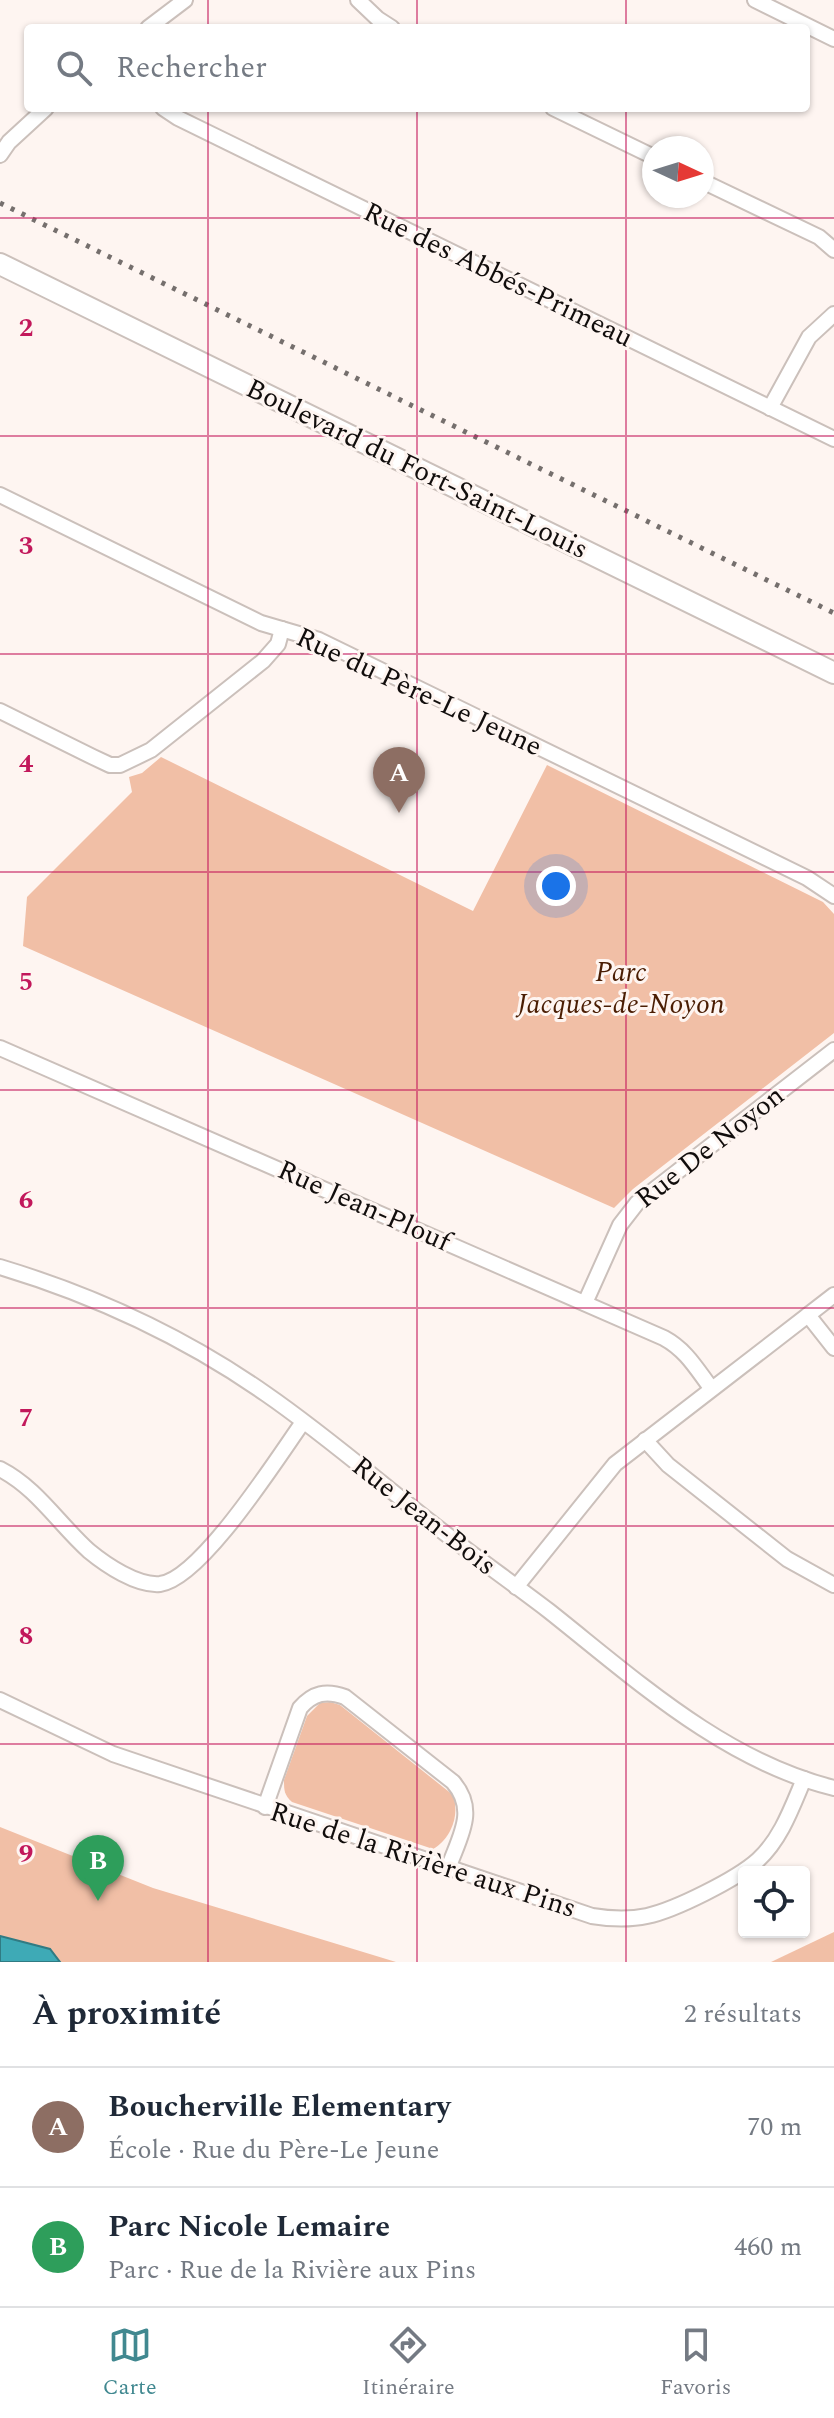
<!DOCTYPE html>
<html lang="fr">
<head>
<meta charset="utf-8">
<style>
  body { margin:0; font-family:Spectral,serif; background:#f2f2f3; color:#1f2937 }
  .controls { position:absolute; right:24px; bottom:24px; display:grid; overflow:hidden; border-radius:8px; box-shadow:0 2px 6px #0004 }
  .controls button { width:72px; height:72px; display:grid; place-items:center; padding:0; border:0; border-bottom:2px solid #e0e1e3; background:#fff; color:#1f2937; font:40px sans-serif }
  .compass { position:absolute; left:642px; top:136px; width:72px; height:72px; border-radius:50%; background:#fff; box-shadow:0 2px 6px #0004; rotate:94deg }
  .you { position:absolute; left:556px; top:886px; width:28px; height:28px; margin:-20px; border:6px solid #fff; border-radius:50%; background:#1a73e8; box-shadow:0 0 0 12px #1a73e833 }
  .badge { display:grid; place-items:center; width:52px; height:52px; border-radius:50%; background:#418890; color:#fff; font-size:26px; font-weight:700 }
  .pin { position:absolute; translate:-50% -66px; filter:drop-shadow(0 2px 4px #0008) }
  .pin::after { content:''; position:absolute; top:42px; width:28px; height:24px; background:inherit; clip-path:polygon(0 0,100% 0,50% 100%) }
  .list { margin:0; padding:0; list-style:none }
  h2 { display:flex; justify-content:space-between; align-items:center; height:104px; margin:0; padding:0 32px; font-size:34px }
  h2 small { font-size:26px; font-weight:400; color:#747a83 }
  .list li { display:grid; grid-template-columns:52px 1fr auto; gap:24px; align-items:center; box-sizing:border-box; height:120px; padding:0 32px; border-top:2px solid #e0e1e3 }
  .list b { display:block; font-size:30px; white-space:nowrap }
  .list p { margin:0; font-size:26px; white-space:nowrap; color:#747a83 }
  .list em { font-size:26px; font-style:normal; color:#747a83 }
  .icon { flex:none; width:44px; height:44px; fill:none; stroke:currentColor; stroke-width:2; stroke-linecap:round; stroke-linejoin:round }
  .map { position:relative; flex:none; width:834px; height:1962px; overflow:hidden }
  .search { position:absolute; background:#fff; box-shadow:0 2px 6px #0004; left:24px; right:24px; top:24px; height:88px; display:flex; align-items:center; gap:20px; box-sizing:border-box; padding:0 28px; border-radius:8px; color:#747a83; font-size:30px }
  .sheet { height:344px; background:#fff }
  nav { display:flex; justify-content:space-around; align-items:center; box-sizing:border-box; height:112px; border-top:2px solid #e0e1e3; background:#fff; font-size:22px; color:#747a83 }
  nav a { display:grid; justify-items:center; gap:4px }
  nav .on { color:#418890 }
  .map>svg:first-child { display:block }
</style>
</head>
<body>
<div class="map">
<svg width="834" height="1962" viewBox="0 0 834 1962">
  <rect width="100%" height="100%" fill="#fef5f1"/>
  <g fill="#f1bfa6">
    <polygon points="161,757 473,911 547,765 823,902 834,914 834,1033 633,1189 614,1208 23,946 27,897 132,792 129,777 142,773"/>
    <path d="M330,1702L340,1705L453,1795C460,1815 451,1839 433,1849L292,1802C284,1795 284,1790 284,1780L307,1716L320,1703Z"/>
    <polygon points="0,1827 153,1888 396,1962 60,1962 50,1949 0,1936"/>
    <polygon points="834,1932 834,1962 771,1962"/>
  </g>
  <polygon fill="#3eaab6" stroke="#307b83" stroke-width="2" points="0,1936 50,1949 60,1962 0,1962"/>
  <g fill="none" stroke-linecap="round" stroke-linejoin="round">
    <g stroke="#cbc0bb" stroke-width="18">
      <g id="street">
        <polyline points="358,0 378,19 392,28"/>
        <polyline points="755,0 834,39"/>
        <polyline points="148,28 185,0"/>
        <polyline points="163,108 178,118 834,439"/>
        <polyline points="553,108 654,157"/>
        <polyline points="0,155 9,142 46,108"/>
        <polyline points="702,181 819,237 834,250"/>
        <polyline points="770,408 809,337 834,314"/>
        <polyline points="0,495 261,623 319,640 807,878 834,896"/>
        <polyline points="0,711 93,757 110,765 120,765 151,750 263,661 278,644 282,629"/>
        <path d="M0,1048L664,1338C686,1350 696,1368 711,1388"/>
        <path d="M0,1267C93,1295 186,1338 266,1394C324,1434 378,1481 433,1524C471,1554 511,1582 549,1611C636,1680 724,1761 834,1788"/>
        <polyline points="585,1303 620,1225 637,1203 834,1050"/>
        <polyline points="808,1315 834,1348"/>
        <polyline points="645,1440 668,1465 787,1559 834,1585"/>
        <path d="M0,1469C37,1488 58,1523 89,1551C106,1565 137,1586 160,1584C201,1579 278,1457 303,1422"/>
        <polyline points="516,1587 615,1464 834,1295"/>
        <path d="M0,1700L113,1754L592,1916C610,1919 629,1920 647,1916C675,1910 737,1879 758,1860C781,1839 792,1807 804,1779"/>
        <path d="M265,1807L300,1708C313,1693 326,1690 345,1697L453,1782C478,1811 459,1837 448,1869"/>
      </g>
    </g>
    <g stroke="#cbc0bb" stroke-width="24">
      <polyline id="secondary" points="0,264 834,673"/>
    </g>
    <use href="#street" stroke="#fff" stroke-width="14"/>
    <use href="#secondary" stroke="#fff" stroke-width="20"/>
    <polyline stroke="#756f6d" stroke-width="5" stroke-dasharray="4 8" stroke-linecap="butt" points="0,203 834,613"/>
  </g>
  <path fill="none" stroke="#c2185b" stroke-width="2" stroke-opacity="0.55" d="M208,0V28M417,0V28M626,0V28M208,108V1962M417,108V1962M626,108V1962M0,218H834M0,436H834M0,654H834M0,872H834M0,1090H834M0,1308H834M0,1526H834M0,1744H834"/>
  <g text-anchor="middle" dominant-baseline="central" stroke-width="6" stroke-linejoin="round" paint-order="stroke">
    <g font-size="28" fill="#110d0c" stroke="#fef5f1">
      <text transform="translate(498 275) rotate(26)">Rue des Abbés-Primeau</text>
      <text transform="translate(417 469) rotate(26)">Boulevard du Fort-Saint-Louis</text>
      <text transform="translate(419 692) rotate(25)">Rue du Père-Le Jeune</text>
      <text transform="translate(710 1147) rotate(-38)">Rue De Noyon</text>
      <text transform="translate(364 1206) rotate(24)">Rue Jean-Plouf</text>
      <text transform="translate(424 1516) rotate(38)">Rue Jean-Bois</text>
      <text transform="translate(423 1860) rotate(18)">Rue de la Rivière aux Pins</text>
    </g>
    <g font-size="28" font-style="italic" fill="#4a1d03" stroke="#fef5f1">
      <text x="621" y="972">Parc<tspan x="621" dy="32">Jacques-de-Noyon</tspan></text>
    </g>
  </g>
  <g font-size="26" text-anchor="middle" font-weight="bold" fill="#c2185b" stroke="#fef5f1" stroke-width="6" stroke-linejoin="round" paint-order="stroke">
    <text x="26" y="336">2</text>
    <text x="26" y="554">3</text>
    <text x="26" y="772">4</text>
    <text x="26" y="990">5</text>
    <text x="26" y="1208">6</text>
    <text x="26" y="1426">7</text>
    <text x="26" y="1644">8</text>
    <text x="26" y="1862">9</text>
  </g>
</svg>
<div class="controls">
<button><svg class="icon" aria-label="locate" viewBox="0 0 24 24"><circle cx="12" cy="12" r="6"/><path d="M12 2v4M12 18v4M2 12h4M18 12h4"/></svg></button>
</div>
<svg class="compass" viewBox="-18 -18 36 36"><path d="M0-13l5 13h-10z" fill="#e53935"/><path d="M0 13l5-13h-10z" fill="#747a83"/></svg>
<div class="you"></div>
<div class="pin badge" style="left:399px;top:813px;background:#8d6e63">A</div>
<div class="pin badge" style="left:98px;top:1901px;background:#2e9e5b">B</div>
<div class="search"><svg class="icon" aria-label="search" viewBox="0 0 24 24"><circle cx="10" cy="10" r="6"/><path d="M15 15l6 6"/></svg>Rechercher</div>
</div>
<section class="sheet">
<h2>À proximité<small>2 résultats</small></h2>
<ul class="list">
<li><span class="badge" style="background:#8d6e63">A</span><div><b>Boucherville Elementary</b><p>École · Rue du Père-Le Jeune</p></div><em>70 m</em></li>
<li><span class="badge" style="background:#2e9e5b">B</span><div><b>Parc Nicole Lemaire</b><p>Parc · Rue de la Rivière aux Pins</p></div><em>460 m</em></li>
</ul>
</section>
<nav>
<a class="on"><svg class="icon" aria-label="map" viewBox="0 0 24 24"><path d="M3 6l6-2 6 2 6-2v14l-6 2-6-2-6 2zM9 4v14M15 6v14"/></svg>Carte</a>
<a><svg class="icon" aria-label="directions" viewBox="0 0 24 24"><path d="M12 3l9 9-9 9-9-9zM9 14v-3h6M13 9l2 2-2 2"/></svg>Itinéraire</a>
<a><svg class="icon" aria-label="saved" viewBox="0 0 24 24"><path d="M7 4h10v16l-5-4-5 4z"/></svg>Favoris</a>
</nav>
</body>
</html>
